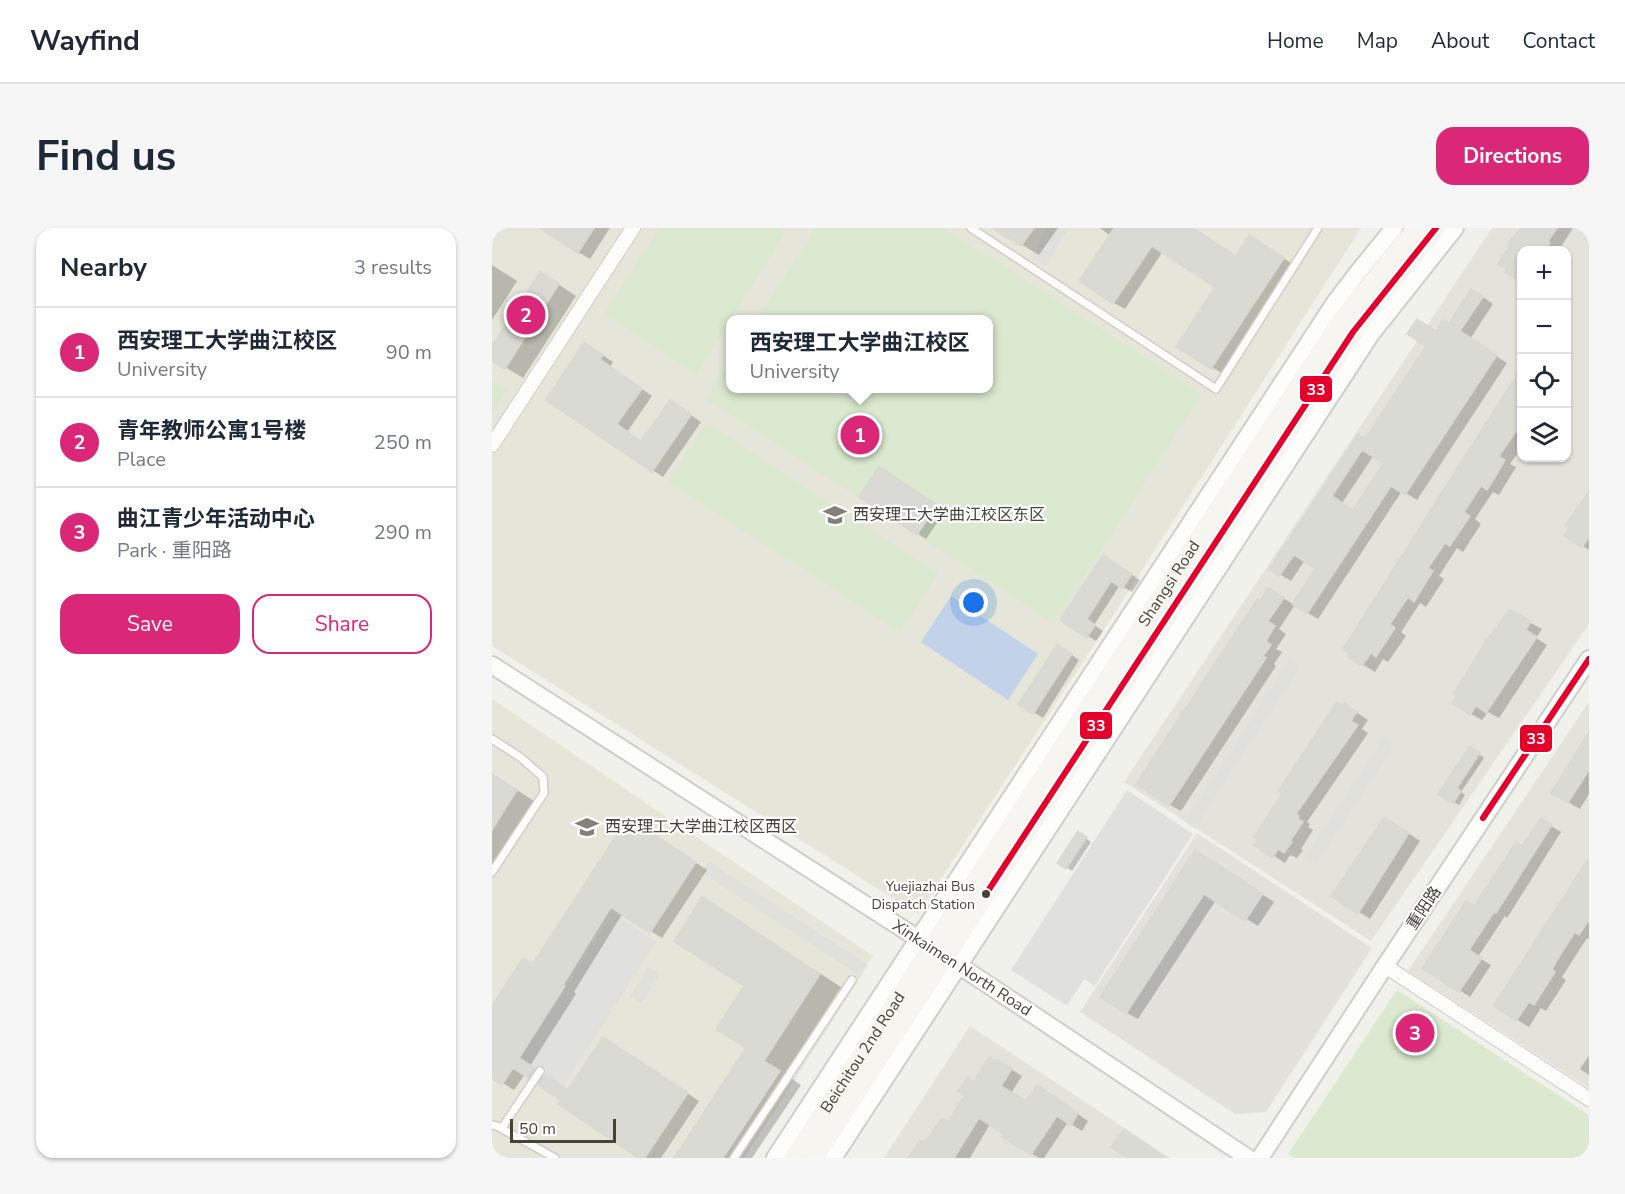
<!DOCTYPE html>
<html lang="en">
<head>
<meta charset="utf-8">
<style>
  body { margin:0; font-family:"Nunito Sans","Noto Sans SC",sans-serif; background:#f6f6f7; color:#1f2937 }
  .controls { position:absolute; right:18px; top:18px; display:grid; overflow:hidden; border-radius:12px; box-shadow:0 2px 4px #0004 }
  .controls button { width:54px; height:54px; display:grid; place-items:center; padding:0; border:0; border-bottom:2px solid #e0e1e3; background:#fff; color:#1f2937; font:30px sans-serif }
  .scale { position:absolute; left:18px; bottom:15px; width:106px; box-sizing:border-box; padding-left:6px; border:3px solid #464339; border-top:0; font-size:16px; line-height:21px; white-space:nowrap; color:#464339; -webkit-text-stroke:4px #fff; paint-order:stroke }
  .you { position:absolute; left:482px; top:375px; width:21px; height:21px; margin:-15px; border:4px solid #fff; border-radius:50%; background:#1a73e8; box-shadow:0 0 0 9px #1a73e833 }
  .badge { display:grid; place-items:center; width:39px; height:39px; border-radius:50%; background:#db2777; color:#fff; font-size:20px; font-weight:700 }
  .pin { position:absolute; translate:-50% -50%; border:3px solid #fff; box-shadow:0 2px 6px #0006 }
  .popup { position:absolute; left:234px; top:87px; width:267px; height:78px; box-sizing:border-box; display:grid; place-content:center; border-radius:12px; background:#fff; filter:drop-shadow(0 2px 4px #0005); font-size:20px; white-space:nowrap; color:#747a83 }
  .popup b { font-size:22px; color:#1f2937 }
  .popup::after { content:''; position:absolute; left:50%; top:100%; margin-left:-12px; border:12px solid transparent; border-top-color:#fff }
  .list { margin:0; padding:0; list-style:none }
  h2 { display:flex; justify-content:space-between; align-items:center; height:78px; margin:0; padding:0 24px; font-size:26px }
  h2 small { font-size:20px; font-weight:400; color:#747a83 }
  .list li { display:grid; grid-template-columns:39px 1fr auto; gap:18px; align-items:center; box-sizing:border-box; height:90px; padding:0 24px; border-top:2px solid #e0e1e3 }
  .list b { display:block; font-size:22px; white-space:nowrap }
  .list p { margin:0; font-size:20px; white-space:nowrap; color:#747a83 }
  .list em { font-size:20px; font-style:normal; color:#747a83 }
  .actions { display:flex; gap:12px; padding:18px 24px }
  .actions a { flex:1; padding:14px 0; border:2px solid #db2777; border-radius:18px; text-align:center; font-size:21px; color:#db2777 }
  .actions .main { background:#db2777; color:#fff }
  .icon { flex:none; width:33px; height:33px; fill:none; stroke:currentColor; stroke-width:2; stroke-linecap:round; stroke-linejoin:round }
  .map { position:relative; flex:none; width:1097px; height:930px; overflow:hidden; border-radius:18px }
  header { display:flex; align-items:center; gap:36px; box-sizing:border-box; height:84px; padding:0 30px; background:#fff; border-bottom:2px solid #e0e1e3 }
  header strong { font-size:28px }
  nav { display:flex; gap:33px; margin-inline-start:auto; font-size:21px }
  .intro { display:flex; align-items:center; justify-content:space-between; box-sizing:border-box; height:144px; padding:0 36px }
  h1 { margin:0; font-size:42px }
  .button { padding:15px 27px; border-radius:18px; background:#db2777; color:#fff; font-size:21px; font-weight:700 }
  main { display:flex; gap:36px; padding:0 36px }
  aside { flex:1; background:#fff; border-radius:18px; box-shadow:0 2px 4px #0004 }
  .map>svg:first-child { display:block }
</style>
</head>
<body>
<header>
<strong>Wayfind</strong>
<nav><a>Home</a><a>Map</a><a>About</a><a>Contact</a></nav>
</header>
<div class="intro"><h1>Find us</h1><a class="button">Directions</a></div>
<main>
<aside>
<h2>Nearby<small>3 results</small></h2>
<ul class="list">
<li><span class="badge">1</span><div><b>西安理工大学曲江校区</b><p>University</p></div><em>90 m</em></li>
<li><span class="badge">2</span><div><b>青年教师公寓1号楼</b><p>Place</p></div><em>250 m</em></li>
<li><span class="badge">3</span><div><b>曲江青少年活动中心</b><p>Park · 重阳路</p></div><em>290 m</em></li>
</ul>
<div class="actions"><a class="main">Save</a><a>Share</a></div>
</aside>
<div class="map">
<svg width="1097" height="930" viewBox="0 0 1097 930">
  <rect width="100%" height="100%" fill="#f1f1ec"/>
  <g fill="#e4e3db" fill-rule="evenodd">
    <path d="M1000,0H1097V396L879,713L632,554ZM1030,22H1074V230H1030Z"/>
    <polygon points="1097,474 1097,860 916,743"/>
    <polygon points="478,798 678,930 392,930"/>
  </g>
  <polygon fill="#e2e1dc" points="705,605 880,720 774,884 743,886 588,784"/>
  <g fill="#e6e5d9" fill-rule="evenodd">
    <path d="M0,0H869L604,414L426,686L0,418ZM239,92H497V160H239Z"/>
    <polygon points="0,471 381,728 375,736 376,738 252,930 0,930"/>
  </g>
  <g fill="#dae9cf">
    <polygon points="168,0 285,0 293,5 204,146 112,86"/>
    <polygon points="324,0 452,0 710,166 562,395 214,171 239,132 239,160 497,160 497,92 265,91"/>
    <polygon points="0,153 15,162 0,185"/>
    <polygon points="214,195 446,345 408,404 176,254"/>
    <polygon points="905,762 1097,887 1097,930 803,930 796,926"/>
  </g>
  <g fill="#e0e0dc">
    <polygon points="556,0 577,0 553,38 538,28"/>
    <polygon points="798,431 808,438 703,600 693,594"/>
    <polygon points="890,512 901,518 825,634 815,628"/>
    <polygon points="635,562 701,606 603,758 592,751 575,778 519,742"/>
    <polygon points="217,634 375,736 367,747 210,645"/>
    <polygon points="121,685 164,714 71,858 28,831"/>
    <polygon points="156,739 168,746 149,775 138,768"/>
  </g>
  <polygon fill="#c2d3e9" points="459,368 546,426 516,472 429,414"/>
  <g fill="#0003" fill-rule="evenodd">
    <polygon points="62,0 118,0 98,31 86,24"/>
    <polygon points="503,0 566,0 547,27"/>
    <polygon points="608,0 700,0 744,30 769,15 802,37 731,146 686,118 725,59 671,23 633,81 622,75 619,8"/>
    <polygon points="1031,0 1081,0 1067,22 1030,22 1030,53 1027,51"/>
    <polygon points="0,37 25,53 0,92"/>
    <polygon points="66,56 84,68 31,150 0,131 0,121"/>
    <path d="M991,69L1001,76L978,111L1015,135L925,272L910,263L826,391L803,377L787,401L794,406L784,421L790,424L782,436L784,438L689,583L678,577L768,375L788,368L801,376L825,340L813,332L799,353L779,341L874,212L945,104L958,97ZM882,227L894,235L862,283L850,275Z"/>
    <polygon points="103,122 121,134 118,139 160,168 135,204 150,214 189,180 209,194 171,249 56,172"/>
    <polygon points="1028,147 1030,148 1030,219 1018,236 1024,239 1007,267 1001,264 983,291 989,296 971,324 965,320 947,348 952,351 934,379 928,375 909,404 914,408 896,434 891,431 883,444 858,429"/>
    <polygon points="396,245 453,283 434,311 369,269"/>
    <polygon points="1097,264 1097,322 1074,307"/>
    <polygon points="620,334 648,352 640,364 628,357 602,397 611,403 604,413 570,392"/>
    <polygon points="1018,384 1050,401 1044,410 1055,417 1007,490 996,484 990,492 979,486"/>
    <polygon points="574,423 587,432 551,490 528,476"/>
    <polygon points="864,484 876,492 870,501 876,505 815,594 818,596 816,599 821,602 809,621 811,622 805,630 798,627 793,635 764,616"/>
    <polygon points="1097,507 1097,566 1088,581 1076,574"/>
    <polygon points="978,520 992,530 969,564 973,567 967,577 948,566"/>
    <polygon points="0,546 42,573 0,639"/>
    <polygon points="148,597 215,642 170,710 133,687 129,688 82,764 84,766 38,838 76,863 123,817 207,873 169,930 149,930 71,872 33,846 22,862 0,848 0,781 42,738"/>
    <polygon points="904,597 928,613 878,691 841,667"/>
    <polygon points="1059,598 1069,604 1015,690 1013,688 986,729 999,737 978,769 933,740 1031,620"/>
    <polygon points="586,605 599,614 580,643 567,634"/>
    <polygon points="715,631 782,674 766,698 724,672 646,791 635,785"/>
    <polygon points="1097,638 1097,711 1095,710 1070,749 1074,752 1054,783 1049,780 1037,799 1003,778"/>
    <polygon points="233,684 349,759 293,846 309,857 260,930 183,930 256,820 254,758"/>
    <polygon points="1097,828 1097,847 1088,841"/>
    <polygon points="506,833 530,848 519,865 534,875 556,865 596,893 590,903 576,894 552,930 547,930 512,909 514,906 498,896 478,930 425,930 434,917 456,896 482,855"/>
  </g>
  <g fill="#dadad5" stroke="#d9d8d2" stroke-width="1.5" fill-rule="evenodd">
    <polygon points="48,0 102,0 86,25"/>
    <polygon points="500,0 542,0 529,18"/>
    <polygon points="622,0 701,0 744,28 757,7 792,30 719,141 684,119 723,59 660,18 621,76 587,53"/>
    <polygon points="1029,0 1065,0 1056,13 1058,15 1053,22 1029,22 1029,55 1013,44 1015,42 1006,36 1017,19 1015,17"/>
    <polygon points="48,44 67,56 13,141 0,133 0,118"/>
    <path d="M979,61L991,69L968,103L1005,127L913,267L899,258L815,386L800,376L823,341L802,327L787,348L777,341L866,206L873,211L934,118L915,106L925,91L944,103L951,92L957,95ZM870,222L892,235L861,282L840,268Z"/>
    <polygon points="92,114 111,127 108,131 150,161 125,196 149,213 178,172 199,187 160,244 54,172"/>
    <polygon points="1029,141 1029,205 1025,202 1007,228 1013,232 1002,251 995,262 989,258 972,284 978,288 958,318 953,315 936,340 941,343 922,374 916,369 898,396 903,400 884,429 879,425 870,438 856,429 858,426 851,421 969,234"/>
    <polygon points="387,238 445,277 425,307 367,269"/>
    <polygon points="1097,263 1097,310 1090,319 1072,308 1077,301 1073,298"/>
    <polygon points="611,327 640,346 630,361 619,353 595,391 603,397 595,410 568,392"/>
    <polygon points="776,359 792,370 776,393 783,398 774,413 779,417 771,428 774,430 677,578 644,556 765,371 768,373"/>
    <polygon points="1018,382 1039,393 1034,402 1045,409 994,485 984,478 978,487 960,475 965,468 961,466 997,409"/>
    <polygon points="565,417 580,426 541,486 526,477"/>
    <polygon points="845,474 851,477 852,475 865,484 859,493 866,497 804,586 807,588 806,591 811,594 798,613 800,614 792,625 786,621 781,630 762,617 766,611 762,609 790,566 786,563"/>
    <polygon points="1097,504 1097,542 1076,575 1059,565"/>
    <polygon points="978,518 988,525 965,560 969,563 961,576 946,566"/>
    <polygon points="0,546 25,562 0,602"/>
    <polygon points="136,589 204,634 158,705 120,680 117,682 71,757 73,758 27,830 43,840 36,850 21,840 10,857 0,850 0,778 31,730 41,736"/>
    <polygon points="892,589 917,605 866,686 839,668"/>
    <polygon points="1049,590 1060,597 1004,685 1002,684 977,722 990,730 967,764 930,740 974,673 982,678 1024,614 1030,618"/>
    <polygon points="586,603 595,609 574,641 565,635"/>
    <polygon points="703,622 771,666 753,693 712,666 634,786 608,769"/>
    <polygon points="1097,630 1097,692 1087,707 1083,704 1070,724 1060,741 1063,744 1042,777 1037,774 1024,793 1001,778"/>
    <polygon points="210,669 328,746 272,833 288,843 231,930 182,930 254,820 224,801 252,758 182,713"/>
    <polygon points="111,809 196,865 153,930 147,930 66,876 69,872 46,857 52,846 76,862"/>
    <polygon points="497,829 504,834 505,831 520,841 509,858 534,873 545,857 586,885 579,898 565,888 539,927 510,909 512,906 487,890 462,930 416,930 428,912 433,915 450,890 456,894 473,867 466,863 475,849 482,853"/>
    <polygon points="632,901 674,930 636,930 619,919"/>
  </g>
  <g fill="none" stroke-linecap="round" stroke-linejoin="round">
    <g stroke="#cfcec9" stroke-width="10">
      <g id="service">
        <polyline points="479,0 724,161 826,0"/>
        <polyline points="0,511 28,529 51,549 52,565 0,644"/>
        <polyline points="0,897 5,898 63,930"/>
        <polyline points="10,900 48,843"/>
        <polyline points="242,930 360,752"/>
      </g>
    </g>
    <g stroke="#cfcec9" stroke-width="16">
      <g id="minor">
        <polyline points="0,217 141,0"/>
        <polyline points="893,738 1097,871"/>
      </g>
    </g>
    <g stroke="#cfcec9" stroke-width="20">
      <g id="tertiary">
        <polyline points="0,437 436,717"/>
        <polyline points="459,732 756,930"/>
        <polyline points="283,930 844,73 867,43 902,0"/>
        <polyline points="341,930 879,106 963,0"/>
        <polyline points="768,930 893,738 1097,431"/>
      </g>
    </g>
    <g stroke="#cfcec4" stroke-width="21">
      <g id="secondary">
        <path id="s1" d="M302,930L849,93L924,0"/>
        <polyline points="322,930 846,127 876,83 944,0"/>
      </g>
    </g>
    <use href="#service" stroke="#fdfdfc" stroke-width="7"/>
    <use href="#minor" stroke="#fdfdfc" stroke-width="14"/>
    <use href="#tertiary" stroke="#fdfdfc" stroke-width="16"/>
    <use href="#secondary" stroke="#f6f5f0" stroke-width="18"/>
    <g stroke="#fff" stroke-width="10">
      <g id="bus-1">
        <polyline points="991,590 1097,431"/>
        <polyline points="494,666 861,104 944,0"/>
      </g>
    </g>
    <use href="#bus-1" stroke="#e4002b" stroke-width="6"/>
  </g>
  <defs>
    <g id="university-bare" transform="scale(1.8)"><path d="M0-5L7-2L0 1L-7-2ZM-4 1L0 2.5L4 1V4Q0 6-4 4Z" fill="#828078" stroke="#fff" stroke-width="2.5" paint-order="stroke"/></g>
  </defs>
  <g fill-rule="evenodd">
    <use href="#university-bare" x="343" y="287"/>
    <use href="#university-bare" x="95" y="599"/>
  </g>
  <circle fill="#464339" stroke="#fff" stroke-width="2" cx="494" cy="666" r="5"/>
  <g text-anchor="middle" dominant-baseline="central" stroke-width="4.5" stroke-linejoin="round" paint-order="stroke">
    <g font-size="14" fill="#464339" stroke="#fff" text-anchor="end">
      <text x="483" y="658">Yuejiazhai Bus<tspan x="483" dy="18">Dispatch Station</tspan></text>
    </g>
    <g font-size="16" fill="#464339" stroke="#fff" text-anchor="start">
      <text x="361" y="287">西安理工大学曲江校区东区</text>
      <text x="113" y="599">西安理工大学曲江校区西区</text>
    </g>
    <g font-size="16" fill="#464339" stroke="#fff">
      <text stroke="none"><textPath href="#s1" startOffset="686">Shangsi Road</textPath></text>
      <text transform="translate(932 680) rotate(-56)">重阳路</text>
      <text transform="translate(470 740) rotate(33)">Xinkaimen North Road</text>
      <text stroke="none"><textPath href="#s1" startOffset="126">Beichitou 2nd Road</textPath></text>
    </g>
  </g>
  <g stroke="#fff" stroke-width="2">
    <rect x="807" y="147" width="34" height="28" rx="6" fill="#e4002b"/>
    <rect x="587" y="483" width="34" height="29" rx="6" fill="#e4002b"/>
    <rect x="1027" y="496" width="34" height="29" rx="6" fill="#e4002b"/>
  </g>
  <g font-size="16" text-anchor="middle" font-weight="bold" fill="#fff">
    <text x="824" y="167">33</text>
    <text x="604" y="503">33</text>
    <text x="1044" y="516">33</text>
  </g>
</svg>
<div class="controls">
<button>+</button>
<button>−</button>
<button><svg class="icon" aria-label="locate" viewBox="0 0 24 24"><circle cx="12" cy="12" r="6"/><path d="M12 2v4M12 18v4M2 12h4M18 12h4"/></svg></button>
<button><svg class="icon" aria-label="layers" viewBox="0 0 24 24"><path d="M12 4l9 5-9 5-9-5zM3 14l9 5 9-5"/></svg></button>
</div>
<div class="scale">50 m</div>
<div class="you"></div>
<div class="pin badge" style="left:368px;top:207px">1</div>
<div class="popup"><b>西安理工大学曲江校区</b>University</div>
<div class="pin badge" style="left:34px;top:87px">2</div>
<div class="pin badge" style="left:923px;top:805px">3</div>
</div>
</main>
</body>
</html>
